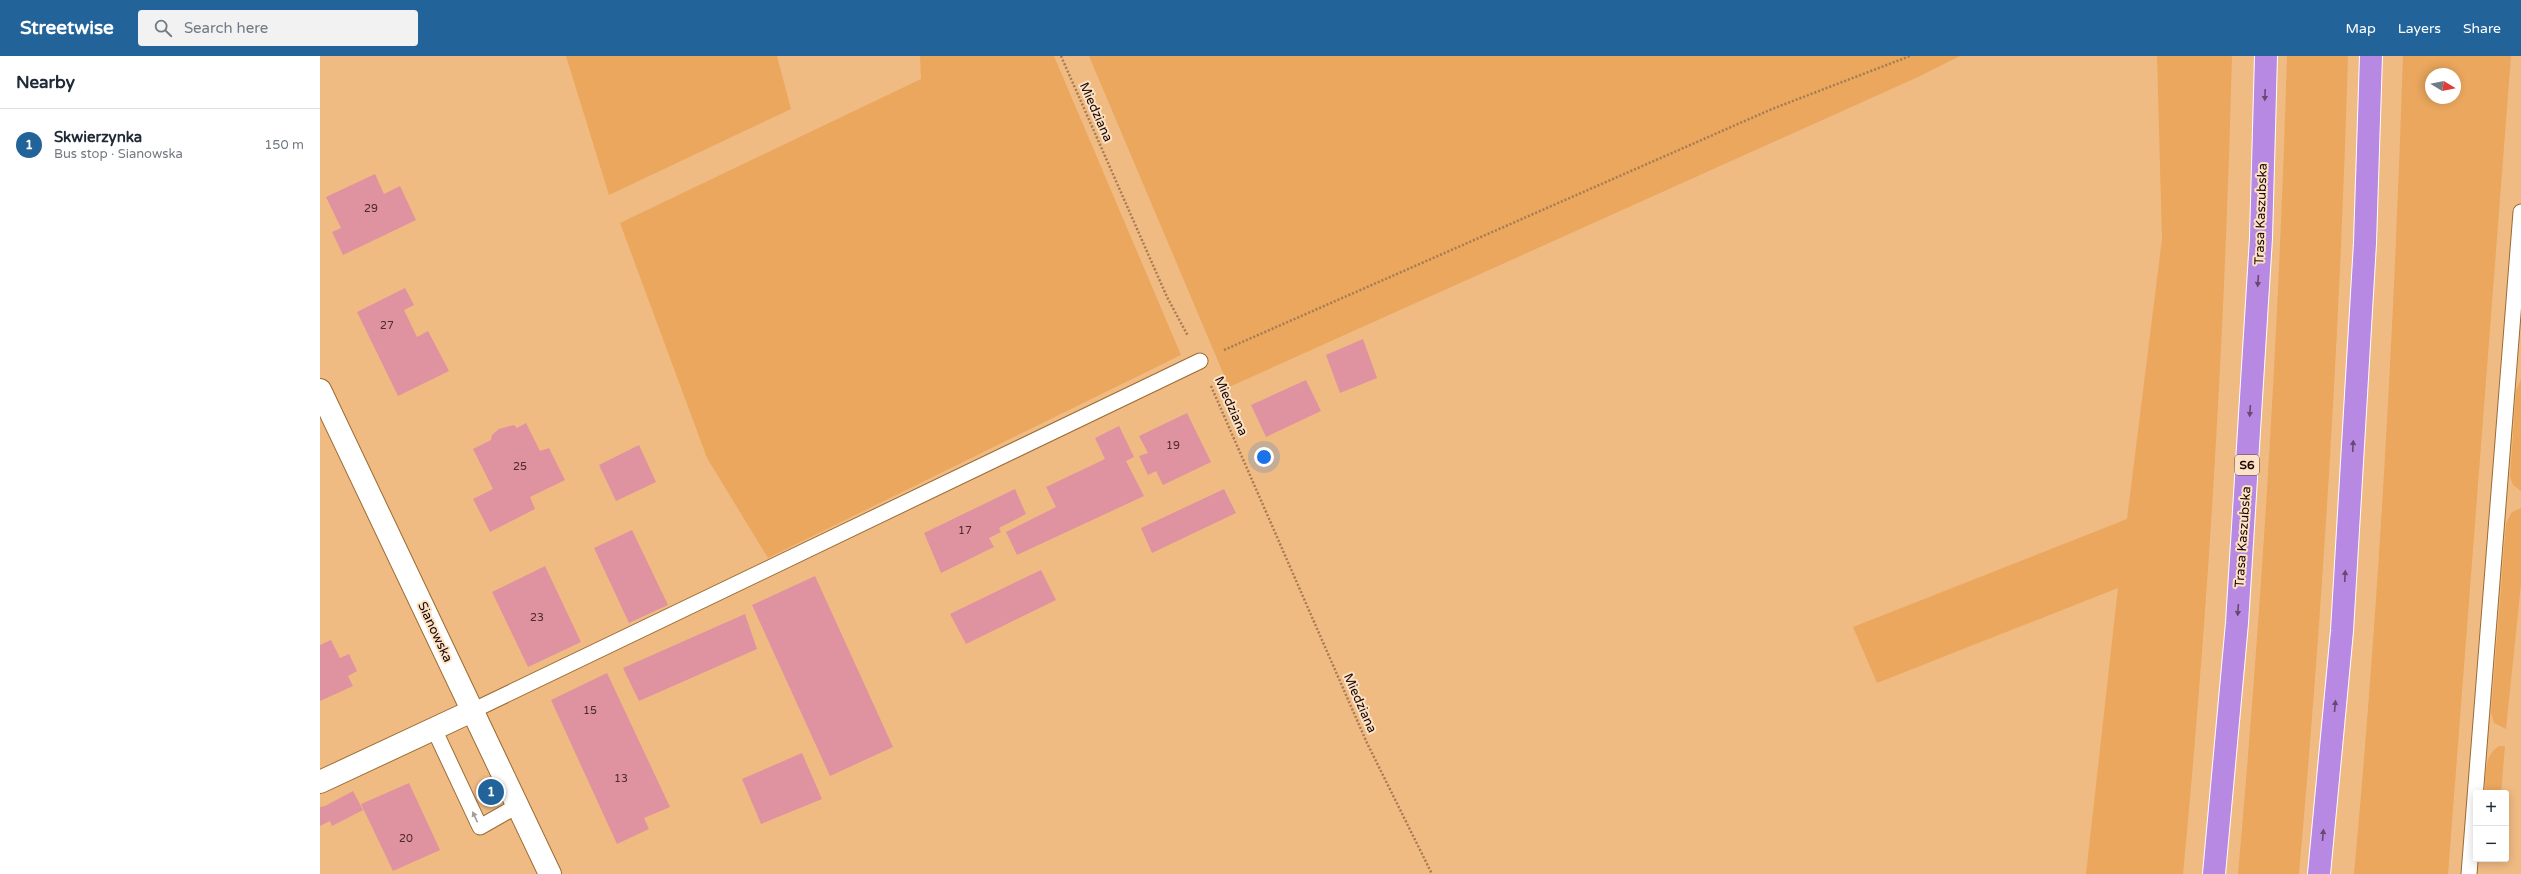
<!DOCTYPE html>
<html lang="en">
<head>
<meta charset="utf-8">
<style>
  body { margin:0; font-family:"Varela Round",sans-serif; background:#f2f2f3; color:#1f2937 }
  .controls { position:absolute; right:12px; bottom:12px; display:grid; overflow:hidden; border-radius:4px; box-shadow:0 2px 10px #0003 }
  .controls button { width:36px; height:36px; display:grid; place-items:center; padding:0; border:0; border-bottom:1px solid #e0e1e3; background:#fff; color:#1f2937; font:20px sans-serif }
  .compass { position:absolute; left:2105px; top:12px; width:36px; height:36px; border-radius:50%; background:#fff; box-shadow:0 2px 10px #0003; rotate:100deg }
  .you { position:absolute; left:944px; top:401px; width:14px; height:14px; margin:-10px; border:3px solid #fff; border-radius:50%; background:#1a73e8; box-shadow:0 0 0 6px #1a73e833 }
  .badge { display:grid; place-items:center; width:26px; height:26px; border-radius:50%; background:#226399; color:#fff; font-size:13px; font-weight:700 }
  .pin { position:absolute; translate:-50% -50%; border:2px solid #fff; box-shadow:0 1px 4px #0006 }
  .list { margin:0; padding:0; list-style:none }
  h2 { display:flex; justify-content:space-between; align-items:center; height:52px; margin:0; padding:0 16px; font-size:17px }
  h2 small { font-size:13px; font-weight:400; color:#747a83 }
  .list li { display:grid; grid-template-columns:26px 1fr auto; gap:12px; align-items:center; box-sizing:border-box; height:72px; padding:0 16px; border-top:1px solid #e0e1e3 }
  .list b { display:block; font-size:15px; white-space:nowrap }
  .list p { margin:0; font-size:13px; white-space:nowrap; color:#747a83 }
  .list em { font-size:13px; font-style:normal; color:#747a83 }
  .icon { flex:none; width:22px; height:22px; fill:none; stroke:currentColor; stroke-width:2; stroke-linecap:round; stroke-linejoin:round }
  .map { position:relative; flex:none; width:2201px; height:818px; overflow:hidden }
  header { display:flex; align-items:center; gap:24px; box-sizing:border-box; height:56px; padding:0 20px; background:#226399; color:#fff }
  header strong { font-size:19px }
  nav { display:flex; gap:22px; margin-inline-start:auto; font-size:14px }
  .search { width:280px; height:36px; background:#f2f2f3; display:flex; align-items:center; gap:10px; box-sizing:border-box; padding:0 14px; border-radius:4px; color:#747a83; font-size:15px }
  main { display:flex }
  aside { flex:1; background:#fff }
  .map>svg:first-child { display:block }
</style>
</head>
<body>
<header>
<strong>Streetwise</strong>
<div class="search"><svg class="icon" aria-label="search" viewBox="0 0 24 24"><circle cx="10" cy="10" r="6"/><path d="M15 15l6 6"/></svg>Search here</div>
<nav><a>Map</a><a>Layers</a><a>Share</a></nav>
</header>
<main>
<aside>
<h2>Nearby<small></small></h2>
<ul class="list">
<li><span class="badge">1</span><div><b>Skwierzynka</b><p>Bus stop · Sianowska</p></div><em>150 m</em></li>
</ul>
</aside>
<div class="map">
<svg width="2201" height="818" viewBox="0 0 2201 818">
  <rect width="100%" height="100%" fill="#f0bb83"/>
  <g fill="#eaa75d" fill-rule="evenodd">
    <polygon points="246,0 457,0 471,53 289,139"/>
    <polygon points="600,0 734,0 861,299 448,502 387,402 300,167 601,23"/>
    <polygon points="769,0 1640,0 1598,21 909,331"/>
    <path d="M1837,0H1912C1905,273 1889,546 1863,818H1766L1798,532L1557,627L1533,571L1807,463L1842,183Z"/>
    <path d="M1967,0H2028C2020,273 2003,546 1979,818H1918C1942,546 1959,273 1967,0Z"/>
    <path d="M2083,0H2191L2128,818H2034C2059,546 2074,273 2083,0ZM2111,18H2135V42H2111Z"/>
    <polygon points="2201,323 2201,435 2193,429 2190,421 2196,335"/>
    <polygon points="2201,452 2201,528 2186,673 2174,667 2171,657 2186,467 2192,456"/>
    <path d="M2179,690H2185L2181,737H2165C2166,720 2163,700 2179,690Z"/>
  </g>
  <g fill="#df92a0">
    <polygon points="55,118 64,138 80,130 96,164 23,199 12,176 21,172 6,141"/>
    <polygon points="85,232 94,249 84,254 97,281 108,275 129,315 78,340 37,256"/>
    <polygon points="1043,283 1057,322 1020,337 1006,299"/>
    <polygon points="986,324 1001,355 946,381 931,349"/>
    <polygon points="867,357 891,406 843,429 836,415 828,419 819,400 828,397 819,380"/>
    <polygon points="206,367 220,395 229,392 245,424 210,441 215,453 170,476 153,443 173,433 153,393 171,384 172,379 179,373 194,369 197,372"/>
    <polygon points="799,370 814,401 806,405 824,440 697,499 686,476 736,451 726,431 785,403 775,382"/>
    <polygon points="319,389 336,426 296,445 279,409"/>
    <polygon points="695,433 706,458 679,472 681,476 669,482 674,491 621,517 604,477"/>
    <polygon points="904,433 916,457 832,497 821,472"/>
    <polygon points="312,474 348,549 309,567 274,492"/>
    <polygon points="225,510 261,586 208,611 172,536"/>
    <polygon points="721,514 736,544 646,588 630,558"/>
    <polygon points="495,520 573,691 510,720 432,549"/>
    <polygon points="425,558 437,593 319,645 303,612"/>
    <polygon points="11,584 20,602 29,598 37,615 28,620 33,630 0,645 0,589"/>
    <polygon points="287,617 350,751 324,762 329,773 297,788 231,644"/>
    <polygon points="482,697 502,743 441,768 422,723"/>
    <polygon points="89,727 120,794 73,815 41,748"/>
    <polygon points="33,735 43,754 12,770 10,765 0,770 0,751 5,750"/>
  </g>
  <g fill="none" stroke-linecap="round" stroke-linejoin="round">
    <g stroke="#9b6b33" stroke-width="17">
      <g id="service">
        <polyline points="152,655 880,305"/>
        <polyline points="114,673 160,771 197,750"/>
        <polyline points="2149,818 2201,156"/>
      </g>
    </g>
    <g stroke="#9b6b33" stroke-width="24">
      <g id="minor">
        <polyline points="0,334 230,818"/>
        <polyline points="0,726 152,655"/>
      </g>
    </g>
    <g stroke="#fff" stroke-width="24">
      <g id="motorway">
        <polyline points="1894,818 1917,567 1941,182 1946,0"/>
        <polyline points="1999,818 2022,575 2045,187 2051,0"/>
      </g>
    </g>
    <g stroke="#a47b54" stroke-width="2.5" stroke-dasharray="2 2" stroke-linecap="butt">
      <polyline points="741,0 847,241 868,280"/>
      <polyline points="904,294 1452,53 1590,0"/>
      <polyline points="891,330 1047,687 1112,818"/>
    </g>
    <use href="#service" stroke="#fff" stroke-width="15"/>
    <use href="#minor" stroke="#fff" stroke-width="22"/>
    <use href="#motorway" stroke="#b889e3" stroke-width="22"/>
  </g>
  <defs><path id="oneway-solid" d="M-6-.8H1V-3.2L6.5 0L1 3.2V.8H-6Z"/></defs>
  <g fill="#694872">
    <use href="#oneway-solid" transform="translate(1945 39) rotate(92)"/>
    <use href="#oneway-solid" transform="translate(1938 225) rotate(94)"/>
    <use href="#oneway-solid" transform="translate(1930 355) rotate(94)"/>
    <use href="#oneway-solid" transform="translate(2033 390) rotate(-87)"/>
    <use href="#oneway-solid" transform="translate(2025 520) rotate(-87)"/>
    <use href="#oneway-solid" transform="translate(1918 554) rotate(94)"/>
    <use href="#oneway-solid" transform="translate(2015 650) rotate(-85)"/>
    <use href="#oneway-solid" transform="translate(2003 779) rotate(-85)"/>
  </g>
  <use fill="#a39c99" href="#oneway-solid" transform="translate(155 761) rotate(-115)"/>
  <g text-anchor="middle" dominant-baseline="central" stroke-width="4" stroke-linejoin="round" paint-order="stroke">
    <g font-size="11" fill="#4b2a28">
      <text x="51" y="152">29</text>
      <text x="67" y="269">27</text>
      <text x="853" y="389">19</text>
      <text x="200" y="410">25</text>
      <text x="645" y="474">17</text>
      <text x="217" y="561">23</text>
      <text x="270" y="654">15</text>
      <text x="301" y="722">13</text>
      <text x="86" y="782">20</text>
    </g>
    <rect fill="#fde2c6" stroke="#5e493b" stroke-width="1" x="1915" y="399" width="24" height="20" rx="3"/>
    <g font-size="12" font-weight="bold" fill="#1a0800">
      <text x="1927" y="409">S6</text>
    </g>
    <g font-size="13" fill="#1a0800" stroke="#fde2c6">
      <text transform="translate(776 56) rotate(66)">Miedziana</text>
      <text transform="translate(1941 158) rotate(-88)">Trasa Kaszubska</text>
      <text transform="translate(911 350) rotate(66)">Miedziana</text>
      <text transform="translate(1923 481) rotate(-86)">Trasa Kaszubska</text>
      <text transform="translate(115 576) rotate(65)">Sianowska</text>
      <text transform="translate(1040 647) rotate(66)">Miedziana</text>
    </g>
  </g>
</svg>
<div class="controls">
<button>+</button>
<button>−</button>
</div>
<svg class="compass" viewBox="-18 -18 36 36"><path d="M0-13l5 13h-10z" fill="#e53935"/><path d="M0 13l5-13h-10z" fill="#747a83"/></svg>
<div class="you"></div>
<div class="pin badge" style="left:171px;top:736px">1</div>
</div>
</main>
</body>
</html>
